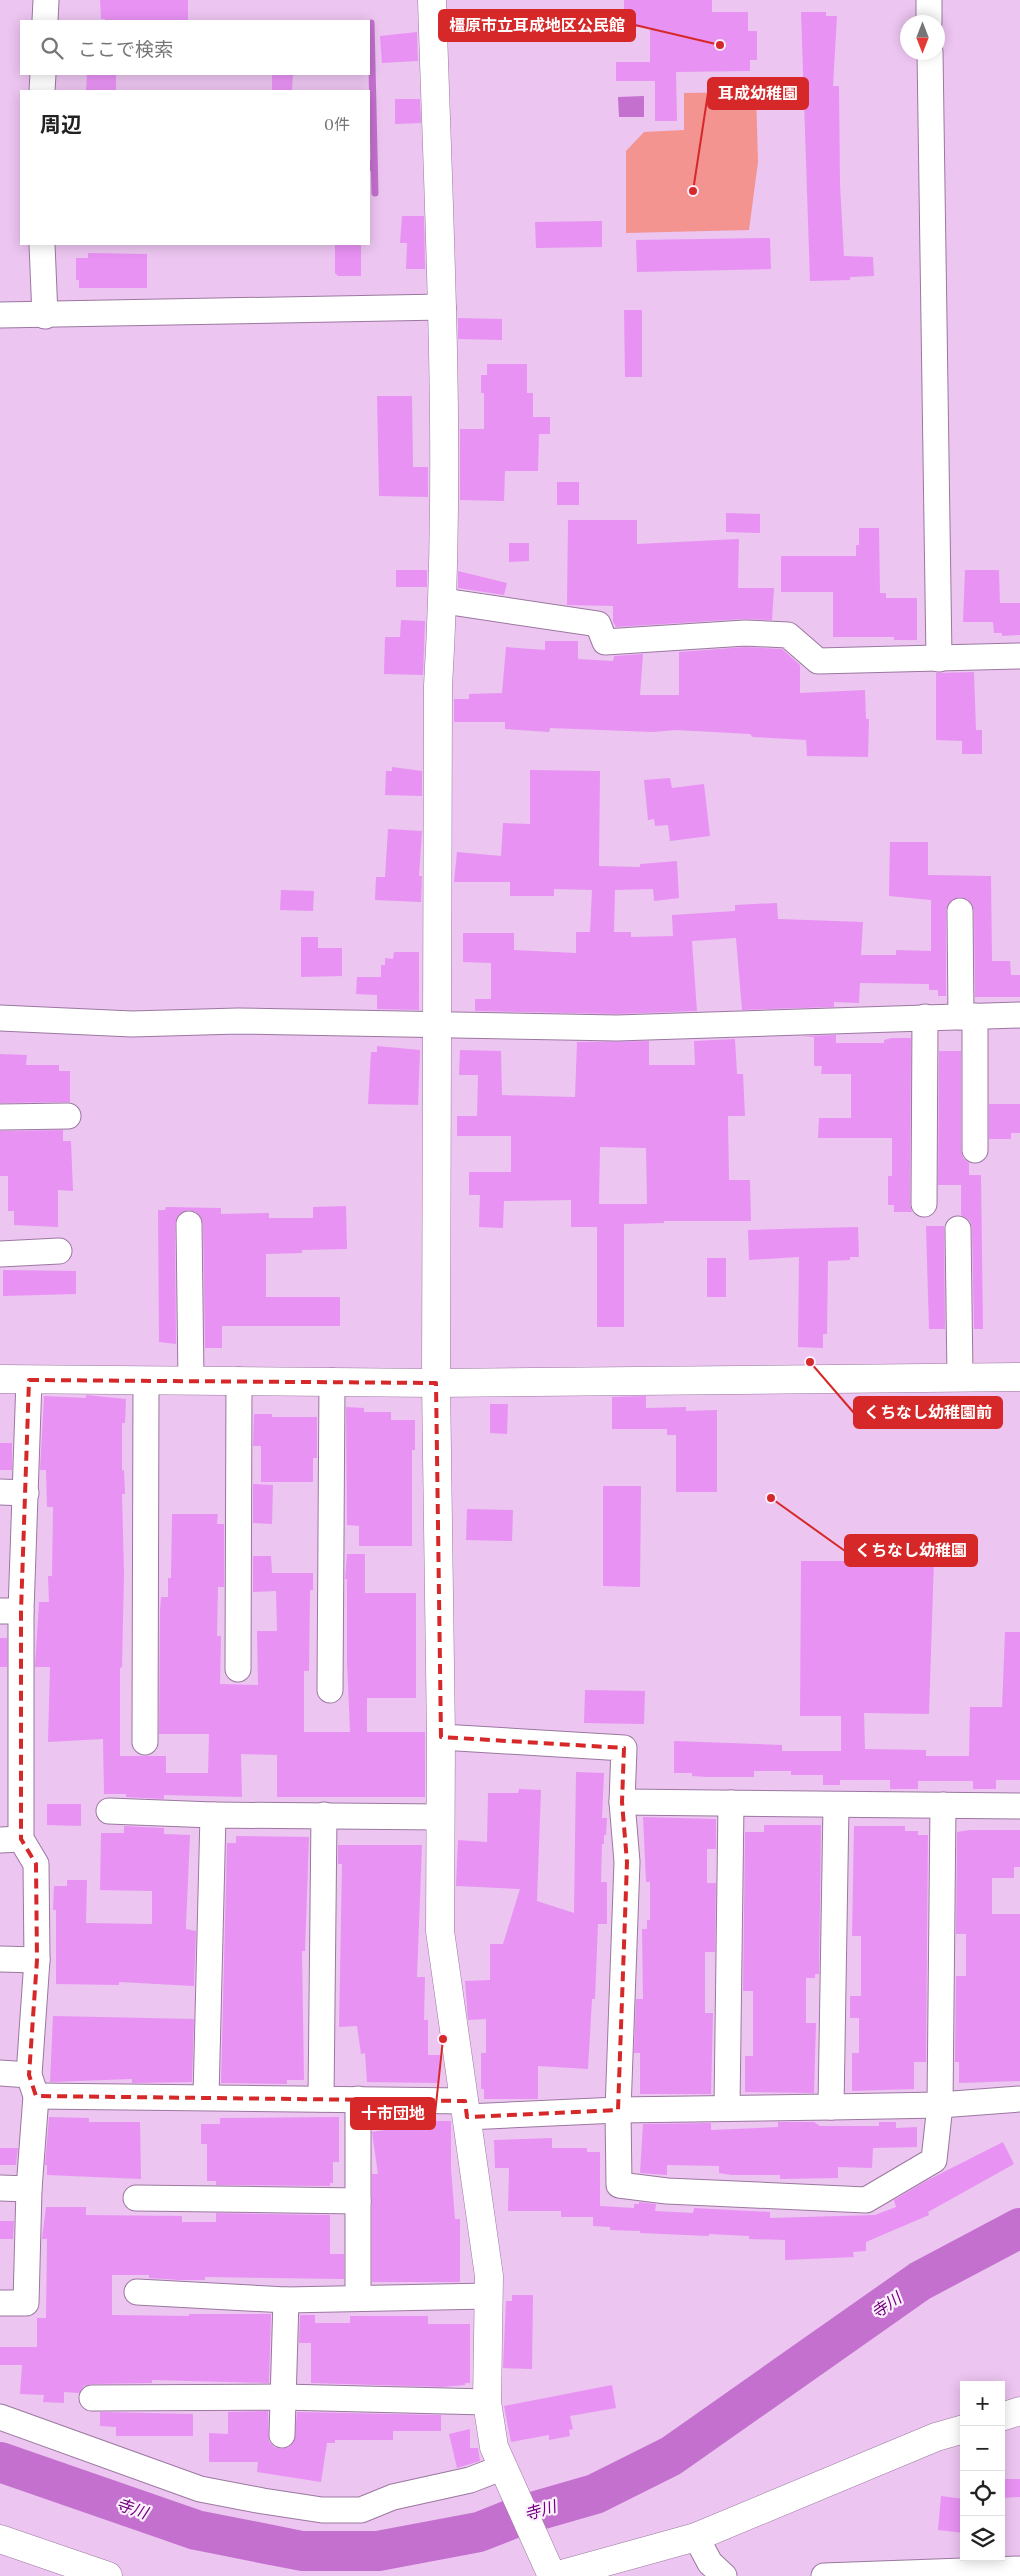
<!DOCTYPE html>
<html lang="ja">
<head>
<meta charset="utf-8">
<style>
  body { margin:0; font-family:Lora,"Noto Sans JP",serif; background:#f2f2f2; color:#222 }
  .controls { position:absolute; right:15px; bottom:15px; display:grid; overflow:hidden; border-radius:0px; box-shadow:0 2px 12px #0003 }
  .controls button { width:45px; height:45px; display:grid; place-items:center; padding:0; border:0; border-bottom:1px solid #e0e0e0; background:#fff; color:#222; font:25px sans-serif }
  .compass { position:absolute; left:900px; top:15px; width:45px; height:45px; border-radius:50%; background:#fff; box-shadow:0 2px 12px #0003; rotate:180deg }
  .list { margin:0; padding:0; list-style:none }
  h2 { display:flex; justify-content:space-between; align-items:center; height:65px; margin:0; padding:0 20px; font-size:21px }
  h2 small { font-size:16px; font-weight:400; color:#767676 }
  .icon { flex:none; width:28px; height:28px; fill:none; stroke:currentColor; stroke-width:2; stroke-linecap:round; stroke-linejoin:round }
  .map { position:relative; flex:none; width:1020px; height:2576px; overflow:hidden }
  .search { position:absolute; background:#fff; box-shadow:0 2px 12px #0003; left:20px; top:20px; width:350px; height:55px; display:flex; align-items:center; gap:12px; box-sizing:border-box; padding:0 18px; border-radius:0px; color:#767676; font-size:19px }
  .panel { position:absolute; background:#fff; box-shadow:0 2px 12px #0003; left:20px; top:90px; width:350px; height:155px; border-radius:0px }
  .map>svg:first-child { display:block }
</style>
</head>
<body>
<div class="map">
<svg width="1020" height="2576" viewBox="0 0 1020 2576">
  <rect width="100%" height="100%" fill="#ecc5f0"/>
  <polygon fill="#f39490" points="756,92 758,162 749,230 626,233 626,151 644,132 684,130 684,93"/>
  <polygon fill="#c370ce" points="644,96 644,117 619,117 618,97"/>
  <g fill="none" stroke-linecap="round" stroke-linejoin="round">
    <polyline stroke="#c370ce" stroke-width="7" points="369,168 374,160 371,23 375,193"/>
    <polyline stroke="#c370ce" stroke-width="40" points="0,2462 196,2530 302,2551 378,2551 479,2532 522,2515 595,2494 671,2456 920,2281 1020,2228"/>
  </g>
  <g fill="#e892f3" fill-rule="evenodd">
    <polygon points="100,0 188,0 188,21 105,21 105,19 101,19"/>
    <polygon points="624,0 712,0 712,12 748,12 748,31 757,31 757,60 750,60 750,71 676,72 677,121 655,121 655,81 616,81 616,62 650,62 650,27 624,27"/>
    <polygon points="801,12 826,12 826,16 837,16 833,86 839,86 840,185 844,256 873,257 874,276 850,277 850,280 810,281"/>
    <polygon points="417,32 418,61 382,63 380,36"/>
    <polygon points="87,74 116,74 116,91 86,91"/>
    <polygon points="272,74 293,74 292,91 272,91"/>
    <polygon points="395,99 420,99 421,123 395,124"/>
    <polygon points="402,216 424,216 425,269 406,269 407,243 400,243"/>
    <polygon points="602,221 602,247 536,248 535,222"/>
    <polygon points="770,238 771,269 637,272 636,240"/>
    <polygon points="335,244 361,244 361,276 338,276 335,273"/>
    <polygon points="88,253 147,254 147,288 79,288 79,280 76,280 76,258 88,258"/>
    <polygon points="624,310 642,310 642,377 625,377"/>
    <polygon points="458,318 502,319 502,340 458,339"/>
    <polygon points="487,364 527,364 527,393 533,393 533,417 550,417 550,434 539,434 538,471 505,471 504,501 460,500 460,429 484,429 484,393 481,393 481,375 487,375"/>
    <polygon points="377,396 412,396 413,467 428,467 428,497 379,496"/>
    <rect x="557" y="482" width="22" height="23"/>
    <polygon points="726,513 760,514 760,533 726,532"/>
    <polygon points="568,520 637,520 637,544 739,539 738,588 774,588 772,620 744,619 616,627 613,622 613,606 567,605"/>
    <polygon points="859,528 879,528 880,593 886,593 886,598 917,598 917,640 894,640 894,637 833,637 833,592 781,592 781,556 856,556 856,545 859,545"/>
    <polygon points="509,543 529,543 529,561 509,562"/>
    <rect x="396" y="570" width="31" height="17"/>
    <polygon points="965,570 999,570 1000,603 1020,603 1020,635 1002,636 1002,633 994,633 993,622 963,622"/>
    <polygon points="458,571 507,583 504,595 458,588"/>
    <polygon points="401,620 425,621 423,675 384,674 385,637 400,637"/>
    <polygon points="545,641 578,641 578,659 613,661 614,656 643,654 640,695 679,695 679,652 745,647 782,649 800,665 800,693 865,690 866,719 869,719 868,757 807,756 806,740 753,737 750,734 676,730 653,732 550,728 549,732 505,729 505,722 454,722 454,699 469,699 469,694 502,693 506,647 545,650"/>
    <polygon points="974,672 976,730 982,730 982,754 962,754 962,741 936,740 936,673"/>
    <polygon points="392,767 422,771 422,796 385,795 386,771 392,771"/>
    <polygon points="530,770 600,771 599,866 640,867 640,864 677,861 679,898 654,901 653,889 615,890 614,932 631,932 631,937 673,936 672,915 735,911 735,905 777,903 778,919 863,922 861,955 896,955 896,950 931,951 931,900 889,896 890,842 928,842 928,875 991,876 992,961 1010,961 1011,975 1020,975 1020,997 975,997 974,910 967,899 959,897 948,904 946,911 946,996 938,996 938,990 929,990 929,984 860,983 859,1003 834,1002 834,1007 742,1010 736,938 692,941 697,1011 617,1014 475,1011 475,999 491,999 491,963 463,962 463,933 514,933 514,950 576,953 576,932 590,932 592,890 554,889 554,896 510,896 510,882 454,882 457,852 501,856 503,823 530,824"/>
    <polygon points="670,778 672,788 704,784 710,836 670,841 668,825 655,826 654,819 648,820 644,780"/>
    <polygon points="388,829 422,831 419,876 422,876 421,902 375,900 376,877 385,877"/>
    <polygon points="281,890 314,891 313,911 280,910"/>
    <polygon points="301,937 318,937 318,948 342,948 342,976 301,977"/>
    <polygon points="394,952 419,952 419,1010 377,1009 377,995 356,994 357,977 381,977 381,965 385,965 385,958 393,959"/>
    <polygon points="836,1035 836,1043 884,1043 884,1040 892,1038 911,1038 910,1204 912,1212 894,1212 894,1205 888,1205 888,1176 892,1176 892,1138 818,1138 819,1118 851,1118 851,1074 821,1074 822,1066 814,1066 814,1037 803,1036"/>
    <path d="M735,1039L737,1074H743L745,1116H728L729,1180H750L751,1221H664V1223L624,1224V1327H597V1227H571V1200L504,1201L503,1228L479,1227L480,1195H469V1172H511V1136H457V1116H477L478,1075H459L460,1050L501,1051L502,1095L575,1097L577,1042L649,1041V1065H695L694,1041ZM600,1147L646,1148L647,1204H599Z"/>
    <polygon points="377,1046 420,1050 418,1105 368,1104 371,1052 377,1052"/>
    <polygon points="939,1051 961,1051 961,1150 963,1158 969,1163 969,1175 981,1175 983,1329 974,1329 972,1229 970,1221 961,1215 961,1185 938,1185"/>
    <polygon points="0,1054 27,1055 26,1065 59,1065 59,1071 70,1071 70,1102 0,1103"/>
    <polygon points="989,1104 1020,1104 1020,1133 1011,1133 1011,1139 989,1139"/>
    <polygon points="63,1130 63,1141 71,1141 73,1191 58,1190 58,1227 14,1225 14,1211 8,1211 8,1176 0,1176 0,1131"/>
    <polygon points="346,1206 347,1249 302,1250 302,1253 266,1254 266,1297 340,1297 340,1326 222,1326 222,1348 205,1348 203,1224 196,1212 188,1210 177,1217 175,1224 176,1344 159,1342 158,1210 165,1210 166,1207 221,1208 221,1214 269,1213 269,1218 313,1218 313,1207"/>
    <polygon points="926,1226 944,1226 945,1329 929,1329"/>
    <polygon points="858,1227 859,1257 850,1257 850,1260 828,1261 827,1334 823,1334 823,1348 798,1347 799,1257 749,1260 748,1230"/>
    <rect x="707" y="1258" width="19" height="39"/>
    <polygon points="3,1270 76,1271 76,1294 3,1296"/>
    <polygon points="86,1395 126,1399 125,1423 122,1423 122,1470 124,1470 125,1494 122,1494 124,1573 122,1667 120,1668 120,1756 166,1756 166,1773 208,1773 209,1734 159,1734 160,1610 161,1597 168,1597 168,1578 171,1578 172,1514 218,1514 217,1524 224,1524 224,1587 218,1587 217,1636 221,1636 220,1684 258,1685 257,1631 277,1631 276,1591 253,1592 253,1556 271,1556 272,1573 313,1573 313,1590 310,1590 309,1671 304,1671 304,1732 350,1732 347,1661 347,1579 345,1579 347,1554 365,1554 365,1593 416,1593 416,1698 367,1698 367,1732 425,1732 425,1797 277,1797 277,1755 241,1754 242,1797 164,1795 164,1799 126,1797 126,1794 104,1794 103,1739 48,1742 50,1667 35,1667 39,1602 49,1602 48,1576 52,1576 53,1507 47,1507 46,1470 40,1470 44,1396 86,1398"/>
    <polygon points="646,1396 646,1408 686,1407 686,1411 717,1410 717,1492 676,1492 676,1435 667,1435 667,1429 612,1429 612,1397"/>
    <polygon points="490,1404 508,1404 507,1434 490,1433"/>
    <polygon points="346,1407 364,1408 364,1412 391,1412 391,1420 415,1420 415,1450 412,1450 412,1546 359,1546 359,1526 347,1525"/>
    <polygon points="254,1414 272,1414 272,1417 317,1417 317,1458 313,1458 313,1482 261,1482 261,1446 253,1446"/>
    <rect x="0" y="1443" width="12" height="27"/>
    <polygon points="253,1484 273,1485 272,1524 253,1523"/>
    <polygon points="603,1486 641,1486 640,1587 603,1586"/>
    <polygon points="467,1509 513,1510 512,1541 466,1540"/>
    <polygon points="869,1557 934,1559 929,1714 864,1713 865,1749 926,1750 926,1756 969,1756 970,1707 1002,1707 1005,1632 1020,1632 1020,1780 996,1780 996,1789 973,1789 973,1781 918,1781 918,1789 890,1789 890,1780 840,1780 840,1785 823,1785 823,1775 791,1775 791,1771 754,1771 754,1777 707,1777 692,1776 692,1773 674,1773 674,1741 782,1745 782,1751 841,1751 841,1716 800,1716 801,1561 869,1561"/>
    <rect x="0" y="1638" width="7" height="29"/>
    <polygon points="585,1690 645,1691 644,1724 584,1723"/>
    <polygon points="576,1772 604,1773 602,1818 607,1818 606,1835 604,1835 604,1844 602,1844 601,1882 607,1882 607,1924 598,1924 595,1999 592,1999 588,2069 538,2066 538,2099 484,2099 484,2089 481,2089 481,2053 486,2053 486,2019 468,2020 465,1981 490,1980 490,1944 503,1944 520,1889 456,1886 458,1840 487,1842 488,1793 518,1793 519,1789 541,1790 537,1901 574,1913"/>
    <polygon points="47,1804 81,1804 81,1826 47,1825"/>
    <polygon points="643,1817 716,1819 716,1849 707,1849 707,1883 716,1883 715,1952 705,1952 705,2013 713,2013 711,2094 640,2094 640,2053 634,2053 636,1999 643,1999 642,1929 647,1929 647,1920 650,1920 650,1882 646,1882"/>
    <polygon points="764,1825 821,1825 819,1974 815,1974 815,1978 806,1978 806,2023 816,2023 814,2093 745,2092 745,2056 753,2056 753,1991 743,1991 745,1832 764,1832"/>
    <polygon points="124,1826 164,1828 164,1834 190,1835 186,1925 186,1929 196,1931 194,1986 119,1982 119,1985 56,1984 56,1910 53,1910 54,1886 67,1886 67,1880 87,1880 86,1923 152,1924 152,1891 100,1890 101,1833 124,1833"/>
    <polygon points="854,1826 905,1826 905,1831 918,1831 918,1835 928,1835 926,2062 914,2062 914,2089 852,2091 852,2053 859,2053 859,2018 850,2018 850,1996 861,1996 861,1936 852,1936"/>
    <polygon points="970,1830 1020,1830 1020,1867 1014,1867 1014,1878 992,1878 992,1914 1020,1914 1020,2081 959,2083 959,2062 955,2062 956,1976 966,1976 966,1934 956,1934 957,1832"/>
    <polygon points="236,1836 309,1837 305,1951 302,1951 304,2080 287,2080 287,2084 221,2083 227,1843 236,1843"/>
    <polygon points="338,1845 422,1845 417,1977 425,1977 424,2020 428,2020 428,2055 440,2055 439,2083 367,2082 365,2053 361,2054 357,2026 339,2027 342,1864 338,1864"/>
    <polygon points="53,2016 194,2019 192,2082 132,2083 132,2079 50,2082"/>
    <polygon points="49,2117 89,2118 89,2122 140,2122 141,2179 47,2175 47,2165 45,2165"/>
    <polygon points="339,2117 339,2162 333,2162 333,2183 330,2183 330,2186 216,2185 216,2181 207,2181 207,2144 201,2144 201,2124 220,2124 220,2118"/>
    <polygon points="419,2121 451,2121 451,2169 455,2219 460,2219 460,2282 372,2282 372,2174 378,2174 372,2132 419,2125"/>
    <polygon points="778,2122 814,2122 820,2126 879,2126 879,2122 896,2122 896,2128 917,2127 917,2147 873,2148 872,2168 838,2167 838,2178 780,2179 780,2175 732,2175 719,2173 719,2166 667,2165 667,2175 640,2173 643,2124 711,2123 711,2130 778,2127"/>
    <polygon points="552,2138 552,2148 587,2148 587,2152 600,2152 600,2206 634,2208 634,2204 639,2204 639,2202 656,2204 655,2211 693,2213 694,2208 770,2212 770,2218 875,2215 896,2207 894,2200 926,2181 1003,2142 1014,2164 928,2212 929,2215 866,2242 866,2251 853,2252 854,2257 785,2260 785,2240 749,2239 749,2236 709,2234 709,2236 640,2233 640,2231 610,2230 610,2227 593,2226 593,2217 561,2217 561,2211 508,2211 509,2168 495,2168 494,2140"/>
    <polygon points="0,2148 18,2148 16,2165 0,2165"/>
    <polygon points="46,2207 86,2207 86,2215 182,2216 182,2222 216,2222 216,2213 330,2215 330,2254 344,2254 344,2279 205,2277 205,2280 180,2280 149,2278 149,2275 112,2275 112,2315 189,2316 189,2314 271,2314 269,2383 152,2380 152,2383 92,2384 84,2386 79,2393 64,2392 64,2403 43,2402 44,2395 20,2394 22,2365 0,2365 0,2347 37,2347 37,2318 46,2318 47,2239 42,2239"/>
    <polygon points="0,2221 14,2221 13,2239 0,2239"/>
    <polygon points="512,2295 533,2295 532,2369 503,2368 506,2301 512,2301"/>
    <polygon points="300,2315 315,2315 315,2323 350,2323 350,2316 428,2316 428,2324 470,2324 470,2383 465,2383 465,2385 442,2387 311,2383 311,2343 299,2343"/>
    <polygon points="612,2385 616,2408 570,2416 573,2429 569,2430 570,2436 549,2440 549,2435 511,2442 504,2406"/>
    <polygon points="268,2411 269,2441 274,2447 281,2449 289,2447 294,2442 297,2412 441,2415 441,2431 393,2431 393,2440 335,2440 335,2443 327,2443 321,2482 257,2472 258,2462 209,2462 209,2433 228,2434 228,2412"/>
    <polygon points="100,2412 193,2414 193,2436 116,2436 116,2427 100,2426"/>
    <polygon points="470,2429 470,2448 478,2448 480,2461 457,2468 449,2434"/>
    <polygon points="1001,2479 1020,2479 1020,2497 1001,2498"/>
    <polygon points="941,2496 964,2499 964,2533 938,2530"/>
  </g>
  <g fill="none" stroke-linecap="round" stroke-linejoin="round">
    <g stroke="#9b78a0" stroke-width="27">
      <g id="street">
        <polyline points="929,0 929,22"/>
        <polyline points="45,21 46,0"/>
        <polyline points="930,52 939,659"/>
        <polyline points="42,91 43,74"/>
        <polyline points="42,244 45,316"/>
        <polyline points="0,315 443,307"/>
        <polyline points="444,601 598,624 605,642 745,633 788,635 818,661 1020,656"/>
        <polyline points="960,911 961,1017"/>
        <polyline points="975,1016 975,1150"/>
        <polyline points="0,1018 132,1024 238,1021 617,1028 1020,1015"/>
        <polyline points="0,1117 68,1116"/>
        <polyline points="924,1204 925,1017"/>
        <polyline points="189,1224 191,1380"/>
        <polyline points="958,1229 960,1377"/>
        <polyline points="0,1254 59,1251"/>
        <polyline points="29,1380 21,1611 21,1839 36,1864 37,1960 29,2075"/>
        <polyline points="0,1492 26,1493"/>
        <polyline points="0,1611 21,1611"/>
        <polyline points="238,1669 239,1380"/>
        <polyline points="330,1690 332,1381"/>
        <polyline points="441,1737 624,1748 622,1802 627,1862 618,2110 619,2185 667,2191 866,2200 934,2160 940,2105 943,1805"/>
        <polyline points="145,1742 146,1380"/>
        <polyline points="622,1802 1020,1806"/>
        <polyline points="836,1805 831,2107 940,2105 1020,2099"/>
        <polyline points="109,1811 213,1815"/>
        <polyline points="0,1840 21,1839"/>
        <polyline points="0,1959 37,1960"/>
        <polyline points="0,2073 29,2075 36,2096 29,2189 26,2303 0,2303"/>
        <polyline points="36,2096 465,2101"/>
        <polyline points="206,2097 213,1815 440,1817"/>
        <polyline points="321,2099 324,1815"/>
        <polyline points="358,2099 358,2298"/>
        <polyline points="727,2107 731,1803"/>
        <polyline points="467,2117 618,2110 831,2107"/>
        <polyline points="0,2188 29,2189"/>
        <polyline points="136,2198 358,2201"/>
        <polyline points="137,2292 286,2300 489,2296"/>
        <polyline points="92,2398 282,2397 487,2402"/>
        <polyline points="0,2417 200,2489 263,2501 322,2510 361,2510 393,2497 470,2480 501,2468"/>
        <polyline points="282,2435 286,2300"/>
        <polyline points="696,2537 710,2563 724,2576"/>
        <polyline points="824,2576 1020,2569"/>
      </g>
    </g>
    <g stroke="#9b78a0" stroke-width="29">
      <g id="secondary">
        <path d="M432,0C439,228 452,457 438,686L436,1383L441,1737L440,1931L489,2276L487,2402L494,2447L552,2576"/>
        <polyline points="0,1379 436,1383 1020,1377"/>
        <polyline points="1001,2417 1020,2411"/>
        <polyline points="0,2539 108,2576"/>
        <polyline points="555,2576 696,2537 936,2437 964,2429"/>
      </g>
    </g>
    <use href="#street" stroke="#fff" stroke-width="25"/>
    <use href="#secondary" stroke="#fff" stroke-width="28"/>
  </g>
  <path fill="none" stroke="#d62828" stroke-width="4" stroke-dasharray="10 6" stroke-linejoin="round" d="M29,1380L436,1383L441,1737L624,1748L622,1802L627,1862L618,2110L467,2117L465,2101L36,2096L29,2075L37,1960L36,1864L21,1839V1611Z"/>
  <g text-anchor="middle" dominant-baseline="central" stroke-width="4.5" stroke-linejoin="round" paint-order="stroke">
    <g font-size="16" font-style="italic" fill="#730080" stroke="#fcf0fe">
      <text transform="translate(886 2305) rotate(-35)">寺川</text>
      <text transform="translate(132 2508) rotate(19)">寺川</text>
      <text transform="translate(540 2510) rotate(-16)">寺川</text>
    </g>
  </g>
  <path fill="none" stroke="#d62828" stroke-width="2" d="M720 45L635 25M693 191L708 93M810 1362L854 1413M771 1498L845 1551M443 2039L435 2114"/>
  <g fill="#d62828" stroke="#fcf0fe" stroke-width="2">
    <circle cx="720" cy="45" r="5"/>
    <circle cx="693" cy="191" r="5"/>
    <circle cx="810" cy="1362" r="5"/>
    <circle cx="771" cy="1498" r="5"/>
    <circle cx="443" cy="2039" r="5"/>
  </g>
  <g fill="#d62828" stroke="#d62828" stroke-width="2">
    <rect x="439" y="10" width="196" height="31" rx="5"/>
    <rect x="708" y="78" width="100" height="31" rx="5"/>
    <rect x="854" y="1397" width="148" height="31" rx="5"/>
    <rect x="845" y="1535" width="132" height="31" rx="5"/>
    <rect x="351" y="2098" width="84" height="31" rx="5"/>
  </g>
  <g font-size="16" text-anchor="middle" font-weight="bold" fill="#fff">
    <text x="537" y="31">橿原市立耳成地区公民館</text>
    <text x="758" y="99">耳成幼稚園</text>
    <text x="928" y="1418">くちなし幼稚園前</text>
    <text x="911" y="1556">くちなし幼稚園</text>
    <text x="393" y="2119">十市団地</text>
  </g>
</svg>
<div class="controls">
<button>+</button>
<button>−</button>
<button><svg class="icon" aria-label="locate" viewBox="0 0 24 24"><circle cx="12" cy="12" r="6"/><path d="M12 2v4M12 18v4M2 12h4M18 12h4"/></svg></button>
<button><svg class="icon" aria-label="layers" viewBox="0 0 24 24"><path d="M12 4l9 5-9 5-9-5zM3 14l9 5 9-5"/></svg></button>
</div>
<svg class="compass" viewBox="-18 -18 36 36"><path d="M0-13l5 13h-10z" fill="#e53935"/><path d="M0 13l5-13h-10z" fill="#767676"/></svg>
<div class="search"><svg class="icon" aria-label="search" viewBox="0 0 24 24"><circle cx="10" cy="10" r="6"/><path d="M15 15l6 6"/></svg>ここで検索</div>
<section class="panel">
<h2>周辺<small>0件</small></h2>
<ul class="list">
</ul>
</section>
</div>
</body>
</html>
